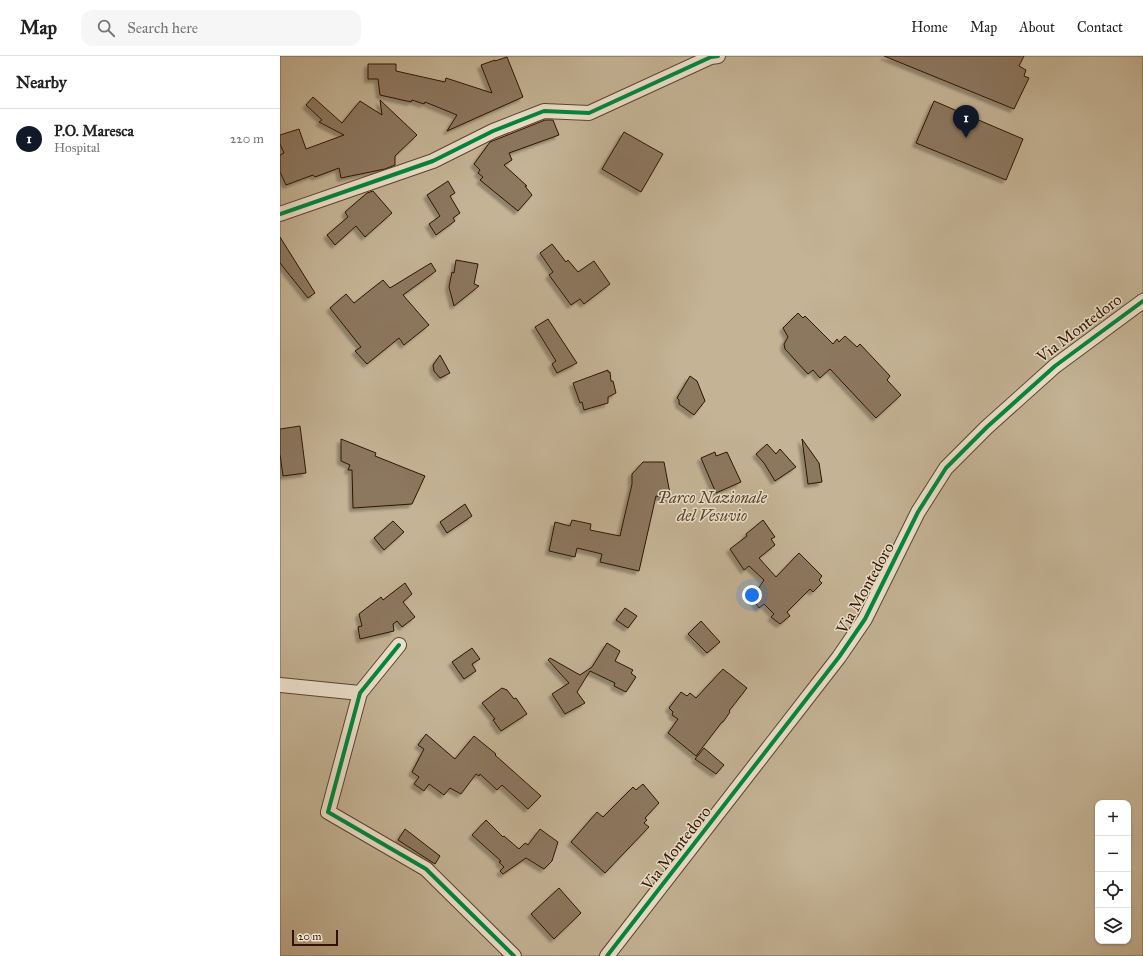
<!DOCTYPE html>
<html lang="en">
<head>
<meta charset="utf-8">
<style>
  body { margin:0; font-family:"IM FELL Great Primer",serif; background:#f6f6f6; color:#222 }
  .controls { position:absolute; right:12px; bottom:12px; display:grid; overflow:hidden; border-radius:8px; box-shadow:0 1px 3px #0004 }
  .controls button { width:36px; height:36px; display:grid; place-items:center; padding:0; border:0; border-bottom:1px solid #e0e0e0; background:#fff; color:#222; font:20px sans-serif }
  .scale { position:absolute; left:12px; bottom:10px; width:46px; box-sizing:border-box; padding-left:4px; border:2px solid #2e1400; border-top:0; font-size:11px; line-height:14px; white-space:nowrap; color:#2e1400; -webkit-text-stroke:3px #ede2ce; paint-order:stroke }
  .you { position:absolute; left:472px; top:539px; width:14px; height:14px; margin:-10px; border:3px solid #fff; border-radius:50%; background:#1a73e8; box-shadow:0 0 0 6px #1a73e833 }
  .badge { display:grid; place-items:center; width:26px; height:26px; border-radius:50%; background:#111827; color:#fff; font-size:13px; font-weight:700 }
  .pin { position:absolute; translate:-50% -33px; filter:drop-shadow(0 1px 2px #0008) }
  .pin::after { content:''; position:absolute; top:21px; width:14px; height:12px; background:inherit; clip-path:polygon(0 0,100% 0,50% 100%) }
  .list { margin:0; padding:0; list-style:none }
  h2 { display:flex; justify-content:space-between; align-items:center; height:52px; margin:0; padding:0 16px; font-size:17px }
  h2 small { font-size:13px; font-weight:400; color:#767676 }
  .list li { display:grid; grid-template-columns:26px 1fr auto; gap:12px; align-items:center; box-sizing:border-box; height:60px; padding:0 16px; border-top:1px solid #e0e0e0 }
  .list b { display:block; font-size:15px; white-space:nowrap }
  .list p { margin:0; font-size:13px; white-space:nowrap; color:#767676 }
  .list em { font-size:13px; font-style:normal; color:#767676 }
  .icon { flex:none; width:22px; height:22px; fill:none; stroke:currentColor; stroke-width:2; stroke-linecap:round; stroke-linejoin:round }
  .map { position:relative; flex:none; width:863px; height:900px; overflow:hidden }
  header { display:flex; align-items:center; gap:24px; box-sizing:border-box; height:56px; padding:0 20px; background:#fff; border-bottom:1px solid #e0e0e0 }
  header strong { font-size:19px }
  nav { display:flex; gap:22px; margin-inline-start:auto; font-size:14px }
  .search { width:280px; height:36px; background:#f6f6f6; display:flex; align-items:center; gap:10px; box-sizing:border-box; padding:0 14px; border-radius:12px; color:#767676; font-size:15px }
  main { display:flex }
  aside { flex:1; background:#fff }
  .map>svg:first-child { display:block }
</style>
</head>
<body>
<header>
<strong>Map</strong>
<div class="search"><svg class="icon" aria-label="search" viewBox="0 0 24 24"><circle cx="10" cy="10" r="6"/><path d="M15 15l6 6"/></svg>Search here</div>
<nav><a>Home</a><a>Map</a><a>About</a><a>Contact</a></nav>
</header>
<main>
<aside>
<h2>Nearby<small></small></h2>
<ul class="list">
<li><span class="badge">1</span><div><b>P.O. Maresca</b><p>Hospital</p></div><em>220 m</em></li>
</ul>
</aside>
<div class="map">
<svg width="863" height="900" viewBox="0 0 863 900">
  <defs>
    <filter id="shadow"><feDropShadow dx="-3.5" dy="3.5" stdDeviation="1" flood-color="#0004"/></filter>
  </defs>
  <rect width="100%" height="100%" fill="#e3d3b4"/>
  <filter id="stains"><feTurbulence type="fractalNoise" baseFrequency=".005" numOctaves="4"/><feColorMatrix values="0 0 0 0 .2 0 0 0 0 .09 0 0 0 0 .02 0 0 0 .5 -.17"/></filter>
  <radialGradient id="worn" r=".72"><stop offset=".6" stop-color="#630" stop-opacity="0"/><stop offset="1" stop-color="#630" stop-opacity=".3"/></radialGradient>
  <path fill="#c4b395" stroke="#79644a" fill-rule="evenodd" d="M0,0H863V900H0ZM818,747H848V885H818Z"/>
  <g fill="#8c775e" stroke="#2e1400" filter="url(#shadow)">
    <polygon points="604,0 744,0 739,10 746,14 744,20 749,22 734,53"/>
    <polygon points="227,1 243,41 167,75 177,59 145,46 144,48 132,44 131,46 100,39 98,23 88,23 88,8 116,8 116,15 165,26 166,22 212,37 201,9 215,4 215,5"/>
    <polygon points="33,41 62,67 80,45 102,59 100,44 137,79 115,100 115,109 105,113 61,122 59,112 35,121 33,119 6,129 0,116 0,99 4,97 0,88 0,79 19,73 26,93 64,79 39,66 42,64 26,49"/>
    <polygon points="654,45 743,83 726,124 636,87"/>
    <polygon points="265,64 273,64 279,79 229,97 232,104 224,109 247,130 245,130 252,139 238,155 200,124 203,121 198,117 200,114 194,108 210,86"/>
    <polygon points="344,76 383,98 361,136 322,113"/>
    <polygon points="168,125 175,137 170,140 180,157 173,162 175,165 156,179 149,168 160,160 147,139"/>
    <polygon points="93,135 112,157 85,181 76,170 55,189 47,179 68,161 65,156 87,137"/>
    <polygon points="0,181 35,237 28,242 0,207"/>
    <polygon points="272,188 286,206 288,204 298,216 314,205 330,228 304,248 300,243 291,249 269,219 273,216 260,197"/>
    <polygon points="176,204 198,208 194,228 199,230 174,250 169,231 172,216 174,217"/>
    <polygon points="151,207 156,215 123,239 149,269 124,289 119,282 87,308 75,295 81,291 50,252 66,238 74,247 103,224 110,232"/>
    <polygon points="518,257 523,262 525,260 553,288 557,283 559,286 565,280 577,291 580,288 610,320 607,324 621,339 596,362 550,313 540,322 533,314 528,318 505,293 504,288 508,281 503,272"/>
    <polygon points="268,263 297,307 277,317 272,308 276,305 255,271"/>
    <polygon points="160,299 170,317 160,322 154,315 153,309"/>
    <polygon points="328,314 328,316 330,316 331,325 333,325 336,337 328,341 328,347 304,354 302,346 300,347 293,327"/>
    <polygon points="410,320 417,325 425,345 414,359 399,348 399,344 397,342"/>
    <polygon points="20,370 26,417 3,420 0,398 0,373"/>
    <polygon points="61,383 96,397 95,400 145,420 132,448 73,452 72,414 68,414 70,409 61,405"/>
    <polygon points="522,383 539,407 542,426 528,428"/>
    <polygon points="487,388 496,398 500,393 516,411 495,425 484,407 476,398"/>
    <polygon points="435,396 436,400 447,396 461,426 436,437 421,402"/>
    <polygon points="363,406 384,406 391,443 376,440 359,515 320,506 322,498 297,492 295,501 269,495 275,466 290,470 292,464 311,468 310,474 340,480 352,428 352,418"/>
    <polygon points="185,448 192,460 167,477 160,466"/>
    <polygon points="483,464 495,481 491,483 495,489 479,502 496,521 519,497 542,520 539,524 542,527 533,536 530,533 507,556 510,560 500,568 491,561 494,558 484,548 479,552 472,542 484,524 469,510 464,514 450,493 467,480 466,478"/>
    <polygon points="113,465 124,476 104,494 94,482"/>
    <polygon points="125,527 132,538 123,546 135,561 122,571 117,565 113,568 114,575 80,583 78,571 82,570 79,558 101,541 103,544"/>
    <polygon points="345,552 357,560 348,572 336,564"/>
    <polygon points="421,565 440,586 427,597 408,578"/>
    <polygon points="327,587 340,595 335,605 353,614 351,617 356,621 346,636 334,630 335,627 310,615 297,636 305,647 285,658 272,638 289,627 268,604 270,602 300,619 312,611"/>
    <polygon points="192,592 200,603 192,608 196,615 184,623 172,606"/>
    <polygon points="443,613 467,632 449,655 450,656 443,666 442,666 416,700 388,677 398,663 392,659 393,656 389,652 401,636 407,640 410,637 416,642"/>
    <polygon points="222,632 227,634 234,643 236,642 247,658 221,675 213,664 215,663 202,647"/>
    <polygon points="146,678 175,703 194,680 216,698 215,699 261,740 248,753 222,729 217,734 200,718 199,720 196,718 181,738 170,732 164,739 149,728 144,735 134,728 139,721 132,716 144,693 138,689"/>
    <polygon points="424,692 444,709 436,718 415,703"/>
    <polygon points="363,728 379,747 365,762 367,764 364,767 369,771 325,817 291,786 317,756 323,761 353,731 356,734"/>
    <polygon points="206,764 223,781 224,780 239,793 245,787 248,789 260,773 278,786 272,805 264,813 246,802 223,818 220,815 224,811 219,806 221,805 192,779"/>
    <polygon points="125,773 160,800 155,808 118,784"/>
    <polygon points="279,832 301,857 274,883 251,858"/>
  </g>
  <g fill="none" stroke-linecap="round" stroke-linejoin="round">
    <g stroke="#5b442d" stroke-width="16">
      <g id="minor">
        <polyline points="0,158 153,105 213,75 264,55 309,57 431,1 438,0"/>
        <polyline points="119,589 80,637 48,756 146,813 234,900"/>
        <polyline points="0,629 80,637"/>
        <polyline points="327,900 559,601 585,563 638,456 666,412 707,371 775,310 863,245"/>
      </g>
    </g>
    <use href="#minor" stroke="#ede2ce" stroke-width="14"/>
    <g stroke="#ede2ce" stroke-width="6">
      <g id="cycleway">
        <polyline points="0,158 153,105 213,75 264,55 309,57 431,1 438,0"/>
        <polyline points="119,589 80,637 48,756 146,813 234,900"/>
        <polyline points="327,900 559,601 585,563 638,456 666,412 707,371 775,310 863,245"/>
      </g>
    </g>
    <use href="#cycleway" stroke="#00873e" stroke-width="4"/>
  </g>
  <g text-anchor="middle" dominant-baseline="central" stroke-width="3" stroke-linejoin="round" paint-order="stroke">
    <g font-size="16" fill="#2e1400" stroke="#ede2ce">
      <text transform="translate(799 272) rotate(-37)">Via Montedoro</text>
      <text transform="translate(585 532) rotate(-61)">Via Montedoro</text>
      <text transform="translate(396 792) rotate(-52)">Via Montedoro</text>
    </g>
    <g font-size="16" font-style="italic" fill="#5b442d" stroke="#ede2ce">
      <text x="432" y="441">Parco Nazionale<tspan x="432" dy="18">del Vesuvio</tspan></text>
    </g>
  </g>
  <rect width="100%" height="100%" filter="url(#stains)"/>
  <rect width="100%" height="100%" fill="url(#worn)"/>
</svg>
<div class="controls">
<button>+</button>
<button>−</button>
<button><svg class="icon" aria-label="locate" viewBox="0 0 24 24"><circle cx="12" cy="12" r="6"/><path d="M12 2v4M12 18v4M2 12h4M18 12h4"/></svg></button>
<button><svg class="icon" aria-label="layers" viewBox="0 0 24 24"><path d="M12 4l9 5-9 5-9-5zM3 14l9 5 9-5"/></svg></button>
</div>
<div class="scale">20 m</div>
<div class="you"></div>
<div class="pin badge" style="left:686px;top:82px">1</div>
</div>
</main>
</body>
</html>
